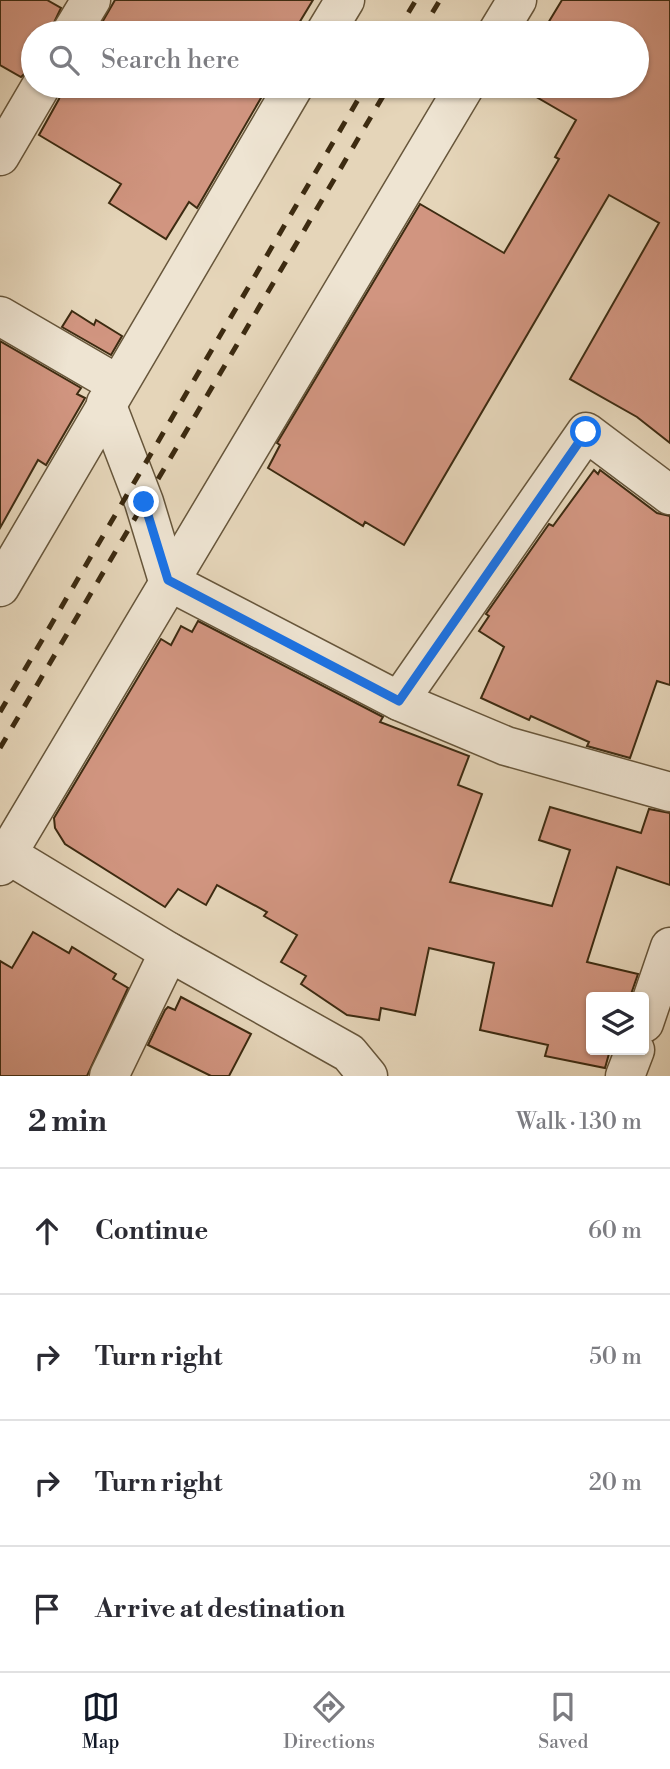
<!DOCTYPE html>
<html lang="en">
<head>
<meta charset="utf-8">
<style>
  body { margin:0; font-family:"Libre Bodoni",serif; background:#f7f7f7; color:#2b2b33 }
  .controls { position:absolute; right:21px; bottom:21px; display:grid; overflow:hidden; border-radius:7px; box-shadow:0 2px 5px #0004 }
  .controls button { width:63px; height:63px; display:grid; place-items:center; padding:0; border:0; border-bottom:2px solid #e1e1e2; background:#fff; color:#2b2b33; font:35px sans-serif }
  .stop { position:absolute; width:21px; height:21px; margin:-16px; border:5px solid #1a73e8; border-radius:50%; background:#fff }
  .stop.end { background:#1a73e8; border-color:#fff; box-shadow:0 2px 7px #0008 }
  .list { margin:0; padding:0; list-style:none }
  h2 { display:flex; justify-content:space-between; align-items:center; height:91px; margin:0; padding:0 28px; font-size:30px }
  h2 small { font-size:23px; font-weight:400; color:#7c7c81 }
  .list li { display:grid; grid-template-columns:46px 1fr auto; gap:21px; align-items:center; box-sizing:border-box; height:126px; padding:0 28px; border-top:2px solid #e1e1e2 }
  .list b { display:block; font-size:26px; white-space:nowrap }
  .list em { font-size:23px; font-style:normal; color:#7c7c81 }
  .icon { flex:none; width:38px; height:38px; fill:none; stroke:currentColor; stroke-width:2; stroke-linecap:round; stroke-linejoin:round }
  .map { position:relative; flex:none; width:670px; height:1076px; overflow:hidden }
  .search { position:absolute; background:#fff; box-shadow:0 2px 5px #0004; left:21px; right:21px; top:21px; height:77px; display:flex; align-items:center; gap:18px; box-sizing:border-box; padding:0 24px; border-radius:38px; color:#7c7c81; font-size:26px }
  .sheet { height:595px; background:#fff }
  nav { display:flex; justify-content:space-around; align-items:center; box-sizing:border-box; height:98px; border-top:2px solid #e1e1e2; background:#fff; font-size:19px; color:#7c7c81 }
  nav a { display:grid; justify-items:center; gap:4px }
  nav .on { color:#111827 }
  .map>svg:first-child { display:block }
</style>
</head>
<body>
<div class="map">
<svg width="670" height="1076" viewBox="0 0 670 1076">
  <rect width="100%" height="100%" fill="#e5d5b9"/>
  <filter id="stains"><feTurbulence type="fractalNoise" baseFrequency=".00286" numOctaves="4"/><feColorMatrix values="0 0 0 0 .2 0 0 0 0 .09 0 0 0 0 .02 0 0 0 .5 -.17"/></filter>
  <radialGradient id="worn" r=".72"><stop offset=".6" stop-color="#630" stop-opacity="0"/><stop offset="1" stop-color="#630" stop-opacity=".3"/></radialGradient>
  <g fill="#d19580" stroke="#3d2b11" stroke-width="2">
    <polygon points="0,0 47,0 61,8 49,33 33,33 33,66 21,77 0,65"/>
    <polygon points="115,0 313,0 293,33 96,33"/>
    <polygon points="562,0 670,0 670,443 637,417 570,379 659,223 609,195 404,545 365,522 363,526 268,468 280,445 277,443 420,204 504,253 559,159 555,157 576,120 521,88 522,86 637,86 637,33 542,33"/>
    <polygon points="63,86 268,86 197,208 189,202 166,239 109,203 121,184 39,135 59,99"/>
    <polygon points="72,311 94,325 96,320 122,336 111,355 62,327"/>
    <polygon points="0,341 81,388 77,394 85,398 46,465 38,460 0,528"/>
    <polygon points="594,470 598,474 600,470 657,513 670,516 670,685 657,681 630,758 587,746 589,742 531,716 529,720 481,698 504,647 479,631 489,616 486,614 549,524 553,526"/>
    <polygon points="198,621 383,717 380,722 469,756 458,785 482,794 450,882 552,906 570,850 539,840 550,807 641,833 649,809 670,813 670,885 617,867 587,962 638,974 630,997 591,997 591,1050 610,1050 605,1068 545,1056 548,1045 480,1030 494,963 429,948 415,1015 381,1008 379,1020 347,1015 301,984 306,976 281,962 297,935 264,916 267,912 217,885 206,905 178,889 165,907 65,844 55,828 54,818 161,639 171,645 181,626 192,632"/>
    <polygon points="33,932 69,953 72,947 116,974 113,979 128,988 87,1076 0,1076 0,961 12,968"/>
    <polygon points="181,997 251,1034 229,1076 211,1076 148,1045 165,1010 168,1007 175,1010"/>
  </g>
  <g fill="none" stroke-linecap="round" stroke-linejoin="round">
    <g stroke="#67563b" stroke-width="41">
      <g id="minor">
        <polyline points="71,33 91,0"/>
        <polyline points="325,33 345,0"/>
        <polyline points="497,33 517,0"/>
        <polyline points="0,156 41,86"/>
        <polyline points="0,316 117,384"/>
        <polyline points="106,403 144,502 168,581 399,701 506,746 670,792"/>
        <polyline points="0,587 294,86"/>
        <polyline points="399,701 586,432 670,495"/>
        <polyline points="7,854 169,952 349,1053 368,1076"/>
        <polyline points="0,866 465,86"/>
        <polyline points="644,1023 670,947"/>
        <polyline points="109,1076 169,952"/>
        <polyline points="625,1076 635,1050"/>
      </g>
    </g>
    <use href="#minor" stroke="#eee4d2" stroke-width="38"/>
    <g stroke="#3d2b11" stroke-width="5" stroke-dasharray="12 12" stroke-linecap="butt">
      <polyline points="396,33 416,0"/>
      <polyline points="420,33 440,0"/>
      <polyline points="0,712 366,86"/>
      <polyline points="0,748 389,86"/>
    </g>
  </g>
  <g fill="none" stroke-linecap="round" stroke-linejoin="round">
    <polyline stroke="#1a73e8" stroke-width="9" points="144,502 168,580 399,701 586,432"/>
  </g>
  <rect width="100%" height="100%" filter="url(#stains)"/>
  <rect width="100%" height="100%" fill="url(#worn)"/>
</svg>
<div class="controls">
<button><svg class="icon" aria-label="layers" viewBox="0 0 24 24"><path d="M12 4l9 5-9 5-9-5zM3 14l9 5 9-5"/></svg></button>
</div>
<div class="stop" style="left:586px;top:432px"></div>
<div class="stop end" style="left:144px;top:502px"></div>
<div class="search"><svg class="icon" aria-label="search" viewBox="0 0 24 24"><circle cx="10" cy="10" r="6"/><path d="M15 15l6 6"/></svg>Search here</div>
</div>
<section class="sheet">
<h2>2 min<small>Walk · 130 m</small></h2>
<ul class="list">
<li><svg class="icon" aria-label="ahead" viewBox="0 0 24 24"><path d="M12 20V5M6 11l6-6 6 6"/></svg><div><b>Continue</b></div><em>60 m</em></li>
<li><svg class="icon" aria-label="right" viewBox="0 0 24 24"><path d="M7 20v-9h11M14 6l5 5-5 5"/></svg><div><b>Turn right</b></div><em>50 m</em></li>
<li><svg class="icon" aria-label="right" viewBox="0 0 24 24"><path d="M7 20v-9h11M14 6l5 5-5 5"/></svg><div><b>Turn right</b></div><em>20 m</em></li>
<li><svg class="icon" aria-label="arrive" viewBox="0 0 24 24"><path d="M6 21V4h12l-3 4 3 4H6"/></svg><div><b>Arrive at destination</b></div></li>
</ul>
</section>
<nav>
<a class="on"><svg class="icon" aria-label="map" viewBox="0 0 24 24"><path d="M3 6l6-2 6 2 6-2v14l-6 2-6-2-6 2zM9 4v14M15 6v14"/></svg>Map</a>
<a><svg class="icon" aria-label="directions" viewBox="0 0 24 24"><path d="M12 3l9 9-9 9-9-9zM9 14v-3h6M13 9l2 2-2 2"/></svg>Directions</a>
<a><svg class="icon" aria-label="saved" viewBox="0 0 24 24"><path d="M7 4h10v16l-5-4-5 4z"/></svg>Saved</a>
</nav>
</body>
</html>
